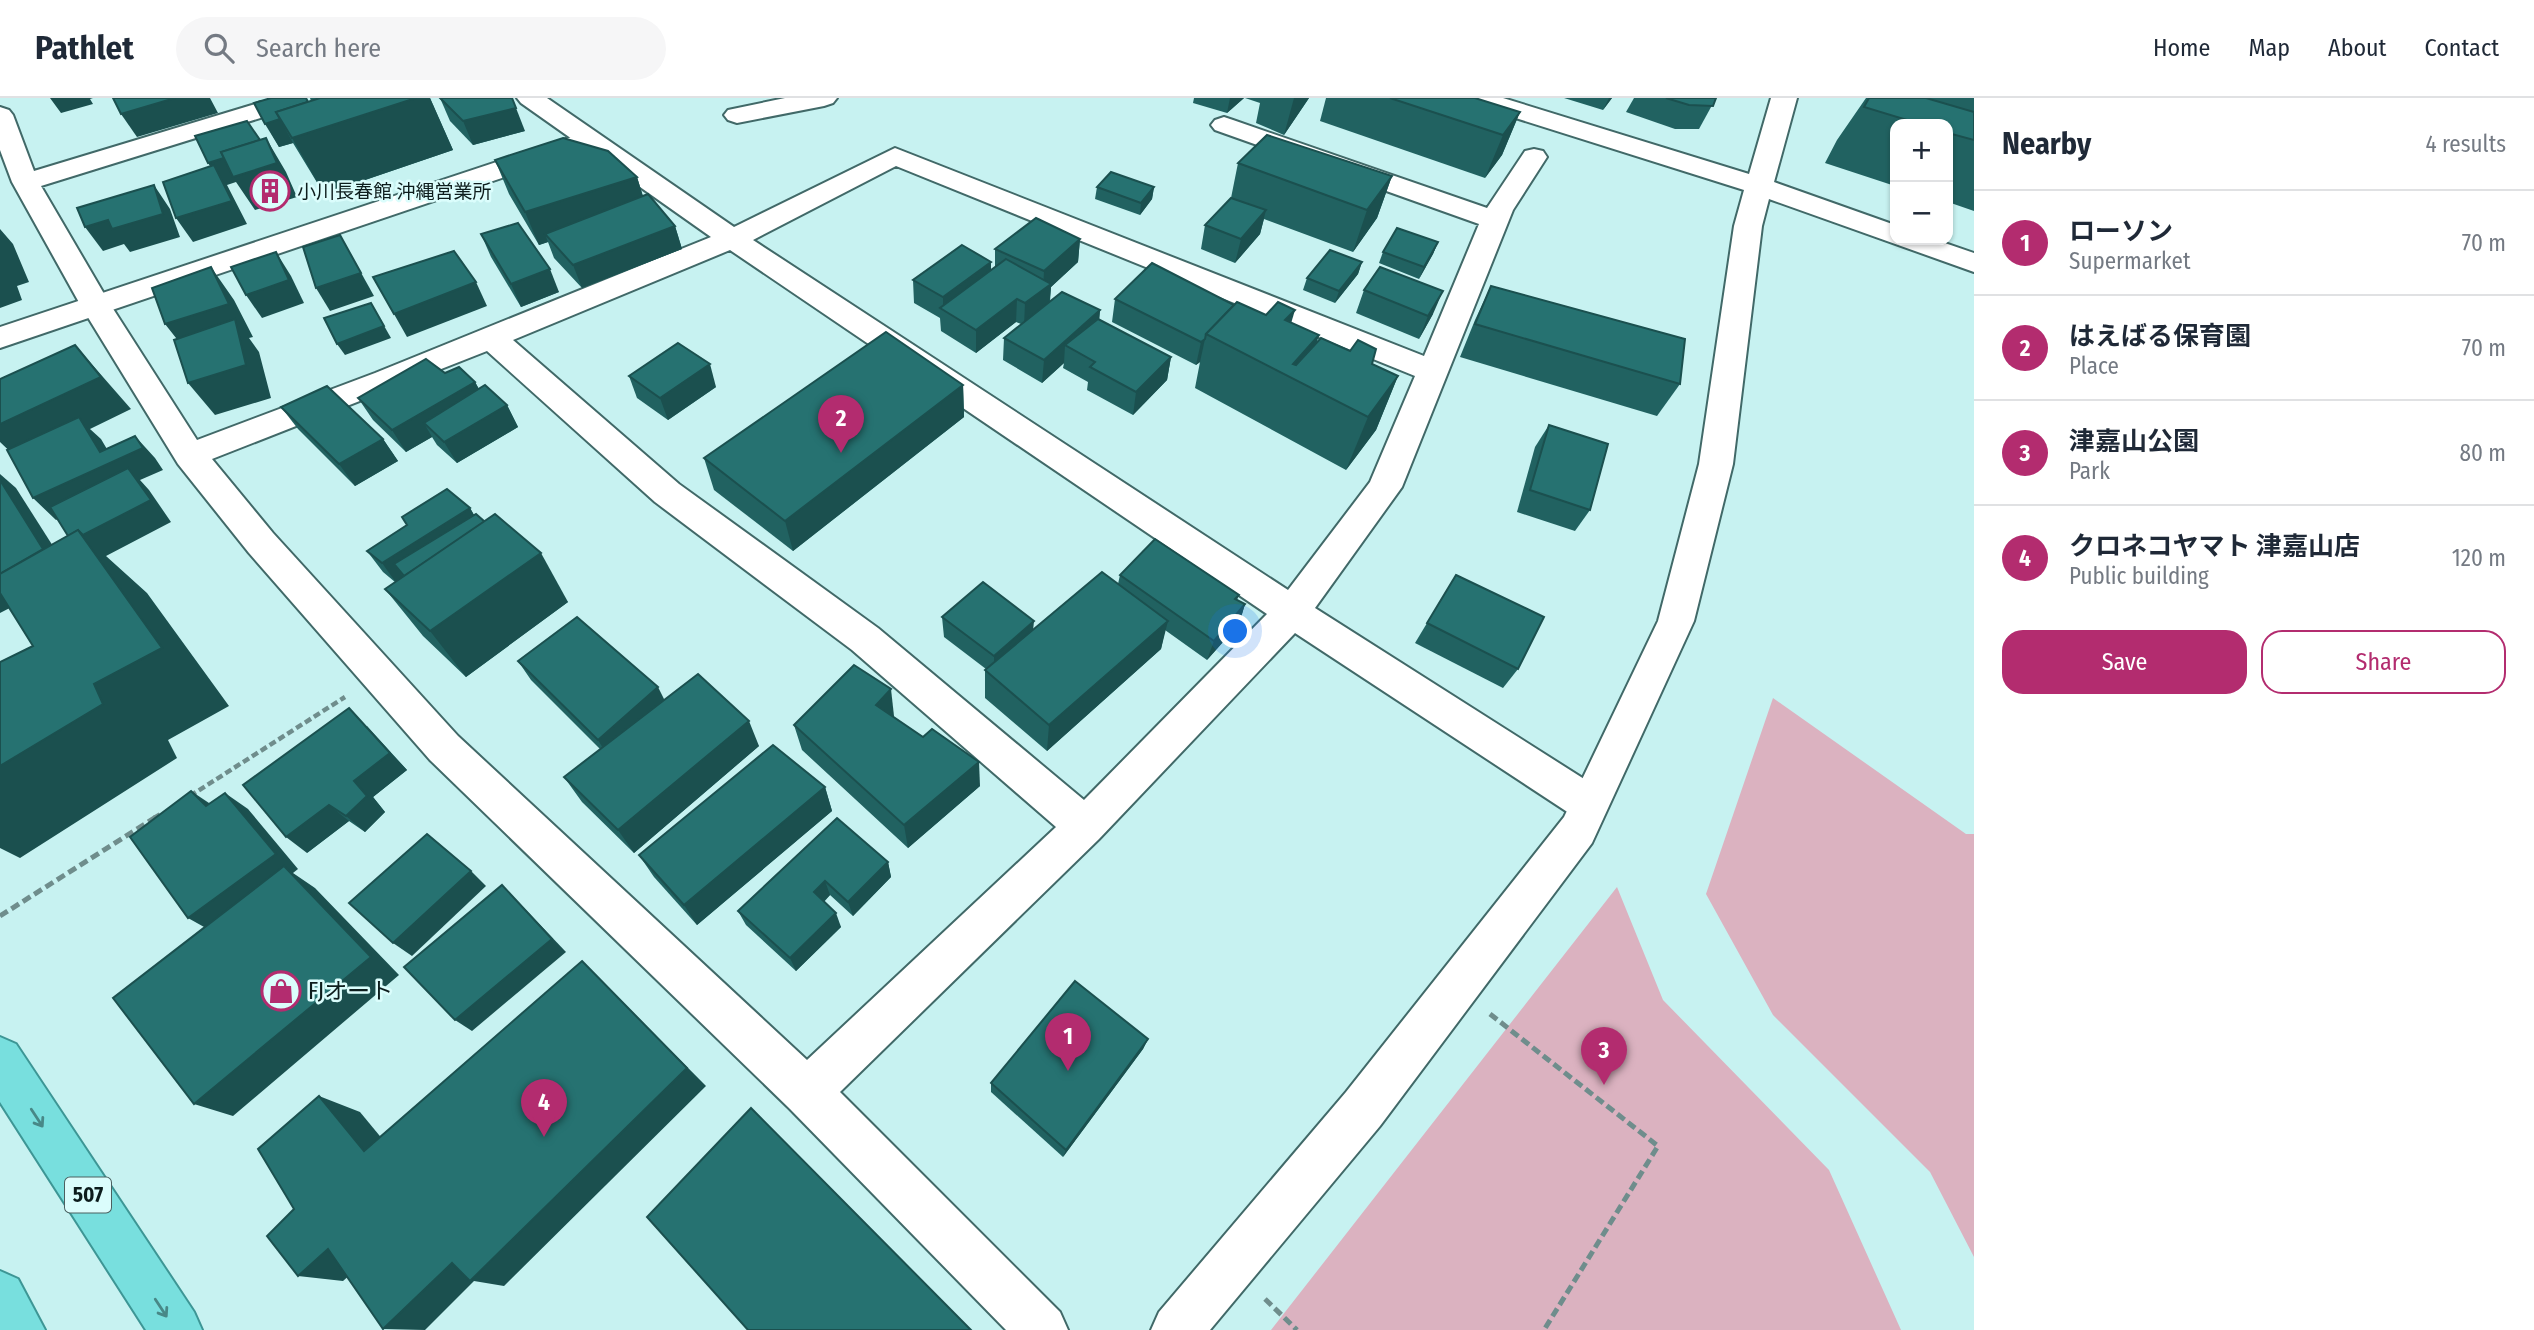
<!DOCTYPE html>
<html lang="en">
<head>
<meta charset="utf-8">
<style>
  body { margin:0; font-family:"Fira Sans Condensed","Noto Sans JP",sans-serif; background:#f6f6f7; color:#1f2937 }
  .controls { position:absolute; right:21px; top:21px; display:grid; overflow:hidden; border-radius:14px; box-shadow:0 2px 5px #0004 }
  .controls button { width:63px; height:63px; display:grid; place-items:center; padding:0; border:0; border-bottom:2px solid #e0e1e3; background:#fff; color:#1f2937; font:35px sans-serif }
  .you { position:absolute; left:1236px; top:534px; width:24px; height:24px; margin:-18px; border:5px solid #fff; border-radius:50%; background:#1a73e8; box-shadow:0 0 0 10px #1a73e833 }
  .badge { display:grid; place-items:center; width:46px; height:46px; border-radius:50%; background:#b32c6f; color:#fff; font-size:23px; font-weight:700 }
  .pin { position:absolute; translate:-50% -58px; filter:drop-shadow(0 2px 4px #0008) }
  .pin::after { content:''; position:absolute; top:37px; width:24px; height:21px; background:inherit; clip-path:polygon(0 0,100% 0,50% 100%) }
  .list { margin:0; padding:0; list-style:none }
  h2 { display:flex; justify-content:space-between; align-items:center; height:91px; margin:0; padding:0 28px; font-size:30px }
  h2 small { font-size:23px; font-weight:400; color:#747a83 }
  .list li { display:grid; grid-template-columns:46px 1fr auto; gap:21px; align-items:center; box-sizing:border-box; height:105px; padding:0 28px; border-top:2px solid #e0e1e3 }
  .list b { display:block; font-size:26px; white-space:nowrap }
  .list p { margin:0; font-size:23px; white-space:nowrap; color:#747a83 }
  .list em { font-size:23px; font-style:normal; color:#747a83 }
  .actions { display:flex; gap:14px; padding:21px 28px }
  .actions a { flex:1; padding:16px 0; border:2px solid #b32c6f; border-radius:21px; text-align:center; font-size:24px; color:#b32c6f }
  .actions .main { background:#b32c6f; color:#fff }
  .icon { flex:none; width:38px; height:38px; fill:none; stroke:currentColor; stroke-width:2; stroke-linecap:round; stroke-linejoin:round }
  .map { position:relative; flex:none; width:1974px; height:1232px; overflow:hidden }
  header { display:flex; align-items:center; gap:42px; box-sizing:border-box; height:98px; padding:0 35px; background:#fff; border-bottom:2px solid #e0e1e3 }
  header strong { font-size:33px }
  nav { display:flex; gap:38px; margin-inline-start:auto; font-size:24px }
  .search { width:490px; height:63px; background:#f6f6f7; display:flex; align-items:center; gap:18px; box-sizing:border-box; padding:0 24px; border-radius:38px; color:#747a83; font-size:26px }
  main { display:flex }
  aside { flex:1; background:#fff }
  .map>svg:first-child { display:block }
</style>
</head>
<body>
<header>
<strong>Pathlet</strong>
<div class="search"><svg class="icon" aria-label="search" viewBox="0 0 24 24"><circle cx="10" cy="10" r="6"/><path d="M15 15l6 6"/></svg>Search here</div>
<nav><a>Home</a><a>Map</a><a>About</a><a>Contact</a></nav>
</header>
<main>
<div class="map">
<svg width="1974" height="1232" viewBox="0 0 1974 1232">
  <rect width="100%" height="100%" fill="#c7f2f1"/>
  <g fill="#dbb2c0">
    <polygon points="1773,600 1966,736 1974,736 1974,1159 1930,1074 1773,917 1706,796"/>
    <polygon points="1617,789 1663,902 1829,1072 1901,1232 1271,1232"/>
  </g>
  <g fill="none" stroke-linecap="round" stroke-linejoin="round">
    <g stroke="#416968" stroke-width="4">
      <g id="minor">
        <path d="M517,0H547L734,129L895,50L1424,258L1479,126L1215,32L1211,27L1215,22L1224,19L1233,22L1487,110L1525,53L1534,51L1543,53L1547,59L1513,112L1402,389L1315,510L1603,693L1609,706L1603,719L1589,724L1575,719L1295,535L1099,741L840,994L1060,1214L1068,1232H1006L790,1011L430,662L249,455L178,366L81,208L12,84L0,52V9L9,12L13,17L34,73L252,7L261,4L270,7L274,12L270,17L41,88L110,206L197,342L375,275L711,139L521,5ZM896,68L1415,278L1370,384L1288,492L753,142ZM730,152L1267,516L1084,702L878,530L679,386L513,242ZM487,253L655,404L852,552L1056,729L807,962L458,638L273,435L212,361Z"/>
        <polygon points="785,0 837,0 833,5 824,8 737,25 728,22 724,17 728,12"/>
      </g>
    </g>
    <g stroke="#416968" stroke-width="4">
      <g id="tertiary">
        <polygon points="1464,0 1503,0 1749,76 1771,0 1797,0 1774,84 1895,127 1895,142 1936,142 1974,155 1974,174 1769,101 1762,128 1733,366 1694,523 1592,745 1380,1028 1210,1232 1151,1232 1159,1214 1346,994 1564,719 1658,523 1699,366 1734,128 1744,92 1468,5"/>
        <polygon points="587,34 596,36 600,42 596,48 0,250 0,229"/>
      </g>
    </g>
    <g stroke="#3d9695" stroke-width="4">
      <g id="trunk">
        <polygon points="0,939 16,946 194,1214 202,1232 146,1232 0,1004"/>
        <polygon points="0,1173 18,1181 45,1232 0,1232"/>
      </g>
    </g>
    <g stroke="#6f8d8c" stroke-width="4.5" stroke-dasharray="7 3.5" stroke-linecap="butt">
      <polyline points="190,698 345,599"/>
      <polyline points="154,720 162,715"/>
    </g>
    <g stroke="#6f8d8c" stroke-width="5" stroke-dasharray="9 4.5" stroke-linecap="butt">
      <polyline points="0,818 156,719"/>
      <polyline points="1490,916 1658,1048 1544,1232"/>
      <polyline points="1265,1201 1297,1232"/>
    </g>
    <use href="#minor" fill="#fff" fill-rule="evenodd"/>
    <use href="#tertiary" fill="#fff" fill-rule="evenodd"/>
    <use href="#trunk" fill="#78dfde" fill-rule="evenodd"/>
  </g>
  <g fill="#216261">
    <polygon points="310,0 430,0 453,52 324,96 293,45 279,49 254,5 308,4 311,3"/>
    <polygon points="440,0 525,33 473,47 450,23"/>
    <polygon points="1194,0 1244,0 1227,15 1193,5"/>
    <polygon points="1245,0 1309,0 1284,37 1256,25 1260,5"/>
    <polygon points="1326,0 1475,0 1520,14 1502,57 1485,80 1320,23"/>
    <polygon points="1564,0 1612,0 1603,12"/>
    <polygon points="1634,0 1716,0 1699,31 1675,31 1626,14"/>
    <polygon points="1866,0 1974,0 1974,113 1948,104 1948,26 1895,26 1895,88 1825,65 1837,42"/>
    <polygon points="495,62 637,79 643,98 675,128 682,151 582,190 554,160 548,144 539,147 509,96"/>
    <polygon points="1238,65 1392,78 1377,120 1353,154 1264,121 1260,136 1235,165 1201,151 1205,127 1231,100"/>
    <polygon points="1097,89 1154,89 1152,101 1140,117 1095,101"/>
    <polygon points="481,136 559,194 521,209 491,159"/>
    <polygon points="1080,141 1078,164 1051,189 1050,204 1100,212 1099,222 1171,259 1167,282 1133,317 1087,292 1088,284 1063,270 1064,265 1042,285 1003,262 1004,240 1021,226 1016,224 976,255 941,233 940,220 914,205 913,182 991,172 995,170 995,151"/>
    <polygon points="1438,144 1433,156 1419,181 1379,165 1383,154"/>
    <polygon points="1362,164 1358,176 1335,205 1303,192 1307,180"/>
    <polygon points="1491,188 1680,286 1657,318 1460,259 1475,222"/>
    <polygon points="1364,192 1433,216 1419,241 1356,215"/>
    <polygon points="1115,201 1234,207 1291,224 1317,244 1372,266 1398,278 1376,332 1346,372 1195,290 1200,264 1196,267 1112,224"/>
    <polygon points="445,275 475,284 479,291 507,307 518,329 457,365 437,347 432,339 406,354 373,322 358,300"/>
    <polygon points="629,278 716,289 668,322 637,300"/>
    <polygon points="963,287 964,319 793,453 714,392 704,360"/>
    <polygon points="281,309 383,341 398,363 355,388 298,331"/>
    <polygon points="1549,327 1590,412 1575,433 1517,414 1535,349"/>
    <polygon points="470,410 474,417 568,504 466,579 423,538 385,491 395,484 383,474 367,453"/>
    <polygon points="1120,477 1239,497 1237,502 1245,506 1239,526 1207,562 1165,532 1161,551 1047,653 985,600 985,572 986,571 944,539 942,519 1033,532 1118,486"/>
    <polygon points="1456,477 1518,571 1503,590 1415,545"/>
    <polygon points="518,563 665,602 759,648 634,755 582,704 564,679 601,652 531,582"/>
    <polygon points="894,618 893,619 980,688 908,750 802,652 794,627"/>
    <polygon points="367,628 407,672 373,699 385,714 365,734 349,723 307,755"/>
    <polygon points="825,689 832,713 697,827 654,779 639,757"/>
    <polygon points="837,720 888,764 891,779 853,818 830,797 824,804 841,829 796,873 746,827 738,813"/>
    <polygon points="1148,941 1143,951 1063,1059 991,994 991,985"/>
  </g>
  <g fill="#1b504f">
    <polygon points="50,0 93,0 90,1 93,6 61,15"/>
    <polygon points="175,0 210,0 218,15 137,39 121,16"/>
    <polygon points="376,0 430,0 453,52 324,96 292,40"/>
    <polygon points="1230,0 1244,0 1227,15"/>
    <polygon points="1294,0 1309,0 1284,37"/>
    <polygon points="1609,0 1612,0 1603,12"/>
    <polygon points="516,10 525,33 473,47 463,23"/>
    <polygon points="1520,14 1502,57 1485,80 1503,37"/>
    <polygon points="280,21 293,45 279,49 265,26"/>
    <polygon points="266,40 286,74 297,99 255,112 236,84 227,87 247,126 193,144 176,120 223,88 208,65"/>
    <polygon points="1392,78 1377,120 1353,154 1367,112"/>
    <polygon points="637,79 647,112 545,136 548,144 539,147 525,114"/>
    <polygon points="154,87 170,111 180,139 130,154 124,146 103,153 85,129"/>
    <polygon points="1154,89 1152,101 1140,117 1141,105"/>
    <polygon points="1266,112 1260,136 1235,165 1241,141"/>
    <polygon points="675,128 682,151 582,190 573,167"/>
    <polygon points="0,131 13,146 29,184 17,188 22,202 0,210"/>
    <polygon points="340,137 374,198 330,213 316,190"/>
    <polygon points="1080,141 1078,164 1051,189 1049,209 1024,228 1025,205 1043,192 1044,173"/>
    <polygon points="1438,144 1433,156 1419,181 1424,169"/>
    <polygon points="276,154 291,178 304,205 262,220 246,197"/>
    <polygon points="991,164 991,187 943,213 943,199"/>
    <polygon points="1362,164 1358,176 1335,205 1339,193"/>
    <polygon points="211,169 234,202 253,239 249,240 259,254 271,300 215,317 188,285 191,259 165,226"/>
    <polygon points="550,171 559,194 521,209 511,186"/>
    <polygon points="476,184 487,208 407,239 394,216"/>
    <polygon points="1443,193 1433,216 1419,241 1428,218"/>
    <polygon points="1017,201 1016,224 976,255 976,232"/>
    <polygon points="371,205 391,240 345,257 337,246"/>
    <polygon points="1100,212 1098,235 1065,247 1064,265 1042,285 1044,262"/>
    <polygon points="1295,212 1279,266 1285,222"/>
    <polygon points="1319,237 1304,286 1293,266"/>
    <polygon points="1205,241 1200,264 1196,267 1201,244"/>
    <polygon points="75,247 131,311 90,331 101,341 114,363 135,338 155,360 163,372 140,382 149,392 171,424 106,458 147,495 229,608 168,642 177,660 20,760 0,750 0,668 94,586 78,432 138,384 56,422 33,400 21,364 0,344 0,326"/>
    <polygon points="1171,259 1167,282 1133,317 1136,294"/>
    <polygon points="710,266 716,289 668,322 660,300"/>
    <polygon points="1398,278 1376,332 1346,372 1368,319"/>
    <polygon points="475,284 487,306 424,325 432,339 406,354 392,332"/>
    <polygon points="963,287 964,319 793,453 785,423"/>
    <polygon points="507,307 518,329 457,365 444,344"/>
    <polygon points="383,341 398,363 355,388 339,366"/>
    <polygon points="0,376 16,390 72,478 0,515"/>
    <polygon points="470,410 482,431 394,466 405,481 397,486 382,465"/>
    <polygon points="541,455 568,504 466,579 430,533"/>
    <polygon points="1245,506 1239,526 1207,562 1214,543"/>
    <polygon points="1034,523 1032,543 994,577 994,558"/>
    <polygon points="1168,523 1161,551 1047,653 1049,627"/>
    <polygon points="658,589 667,607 609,660 598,642"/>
    <polygon points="891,591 894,618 880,633 876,607"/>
    <polygon points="349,610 407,672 373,699 385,714 365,734 346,718 354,683"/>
    <polygon points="749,623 759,648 634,755 618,732"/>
    <polygon points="979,664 980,688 908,750 904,727"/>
    <polygon points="825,689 832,713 697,827 684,807"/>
    <polygon points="191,693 215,709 206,708"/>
    <polygon points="225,695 248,711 298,771 293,775 315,790 399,877 233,1018 194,1006 213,834 188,820"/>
    <polygon points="329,707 349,723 307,755 286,739"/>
    <polygon points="888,764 891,779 853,818 848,804"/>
    <polygon points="471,773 486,788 412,858 393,845"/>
    <polygon points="825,783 830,797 819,808 814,794"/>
    <polygon points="502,787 566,854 472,933 455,922"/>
    <polygon points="836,815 841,829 796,873 790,860"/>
    <polygon points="582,863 706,988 504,1188 474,1183 425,1232 383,1231"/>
    <polygon points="1148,941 1143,951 1063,1059 1066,1052"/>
    <polygon points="319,998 360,1014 403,1066 364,1053"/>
    <polygon points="328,1151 371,1158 343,1183 298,1178"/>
  </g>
  <g fill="#267271" stroke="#1b504f" stroke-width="2">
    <polygon points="113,0 175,0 121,16"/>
    <polygon points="271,0 306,0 308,4 276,14 280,21 265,26 254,5"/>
    <polygon points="320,0 416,0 292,40 276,14"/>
    <polygon points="440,0 512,0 516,10 463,23"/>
    <polygon points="1390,0 1475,0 1520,14 1503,37"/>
    <polygon points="1666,0 1716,0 1713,8 1689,7"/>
    <polygon points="1869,0 1926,0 1974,14 1974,42 1948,35 1948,26 1920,26 1864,9"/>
    <polygon points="247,23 260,42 221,54 224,60 208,65 195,38"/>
    <polygon points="1267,37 1392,78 1367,112 1238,65"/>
    <polygon points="266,40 277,65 233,79 221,54"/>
    <polygon points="563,40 608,53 637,79 525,114 495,62"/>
    <polygon points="214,67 232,103 176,120 163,84"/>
    <polygon points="1111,74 1154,89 1141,105 1097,89"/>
    <polygon points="154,87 163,116 112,131 108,122 85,129 77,110"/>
    <polygon points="648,96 675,128 573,167 545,136"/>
    <polygon points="1231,100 1266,112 1241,141 1205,127"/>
    <polygon points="1036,120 1080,141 1044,173 995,151"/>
    <polygon points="518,125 550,171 511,186 481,136"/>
    <polygon points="1397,130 1438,144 1424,169 1383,154"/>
    <polygon points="340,137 361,175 316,190 303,149"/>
    <polygon points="962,147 991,164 943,199 913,182"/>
    <polygon points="1330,152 1362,164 1339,193 1307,180"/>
    <polygon points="454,153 476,184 394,216 373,179"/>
    <polygon points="276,154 289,182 246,197 231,169"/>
    <polygon points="1006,161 1051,186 1025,205 1017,201 976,232 940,210"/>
    <polygon points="1152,165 1234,207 1206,236 1205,241 1201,244 1115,201"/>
    <polygon points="211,169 229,206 165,226 152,190"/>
    <polygon points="1380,169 1443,193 1428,218 1364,192"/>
    <polygon points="1491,188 1685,241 1680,286 1475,226"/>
    <polygon points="1062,194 1100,212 1044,262 1004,240"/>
    <polygon points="1237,204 1266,217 1278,204 1295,212 1285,222 1319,237 1293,266 1296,267 1321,240 1350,253 1358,242 1376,251 1372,266 1398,278 1368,319 1206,236"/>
    <polygon points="371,205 384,228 337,246 324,220"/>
    <polygon points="235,221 246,267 188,285 174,242"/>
    <polygon points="1098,221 1171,259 1136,294 1090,269 1095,264 1065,247"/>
    <polygon points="886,234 963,287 785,423 704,360"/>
    <polygon points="678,245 710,266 660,300 629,278"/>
    <polygon points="75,247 101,279 0,326 0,281"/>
    <polygon points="426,261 445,275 459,269 475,284 392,332 358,300"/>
    <polygon points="485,287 507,307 444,344 424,325"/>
    <polygon points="327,288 383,341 339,366 281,309"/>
    <polygon points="79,319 100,354 135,338 143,350 33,400 7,352"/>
    <polygon points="1549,327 1608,346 1590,412 1530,392"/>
    <polygon points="128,370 151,402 83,437 78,432 68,438 50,409"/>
    <polygon points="0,382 43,451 0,476"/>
    <polygon points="447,391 470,410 382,465 367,453 407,427 402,419"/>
    <polygon points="476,416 485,424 404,478 394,466"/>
    <polygon points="495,416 541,455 430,533 385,491"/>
    <polygon points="78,432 162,550 94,586 103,606 0,668 0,564 33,548 0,495 0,476"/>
    <polygon points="1155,441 1239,497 1235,501 1245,506 1214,543 1120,477"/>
    <polygon points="1102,474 1168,523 1049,627 985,572"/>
    <polygon points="1456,477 1544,519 1518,571 1427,525"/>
    <polygon points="983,484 1034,523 994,558 942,519"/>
    <polygon points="577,519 658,589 598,642 518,563"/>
    <polygon points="854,567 891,591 876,607 923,639 932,631 979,664 904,727 794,627"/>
    <polygon points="698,576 749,623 618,732 564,679"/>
    <polygon points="349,610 390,655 354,683 367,698 346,718 329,707 286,739 243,687"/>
    <polygon points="773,647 825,689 684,807 639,757"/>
    <polygon points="191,693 206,708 225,695 276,756 188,820 130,739"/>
    <polygon points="837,720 888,764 848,804 825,783 814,794 836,815 790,860 738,813"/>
    <polygon points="427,736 471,773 393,845 349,805"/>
    <polygon points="284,768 371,859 194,1006 113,900"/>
    <polygon points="502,787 552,841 455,922 404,869"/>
    <polygon points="582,863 687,970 470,1183 452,1165 383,1231 328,1151 298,1178 267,1138 294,1111 258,1051 319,998 364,1053"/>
    <polygon points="1075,883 1148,941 1066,1052 991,985"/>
    <polygon points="751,1010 971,1232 748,1232 647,1119"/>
  </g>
  <defs><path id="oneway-shaft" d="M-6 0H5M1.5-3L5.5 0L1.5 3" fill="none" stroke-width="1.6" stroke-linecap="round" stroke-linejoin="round" transform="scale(1.75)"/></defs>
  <g stroke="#488887">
    <use href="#oneway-shaft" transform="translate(37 1020) rotate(57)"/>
    <use href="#oneway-shaft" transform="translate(161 1210) rotate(57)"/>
  </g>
  <defs>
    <g id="building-ring" transform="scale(2.0125)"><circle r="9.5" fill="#dbfdfc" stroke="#b32c6f" stroke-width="1.5"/><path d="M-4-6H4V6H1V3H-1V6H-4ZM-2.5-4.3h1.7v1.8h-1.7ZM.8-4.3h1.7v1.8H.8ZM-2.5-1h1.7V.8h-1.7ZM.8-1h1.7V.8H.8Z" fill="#b32c6f"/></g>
    <g id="shop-ring" transform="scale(2.0125)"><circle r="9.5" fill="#dbfdfc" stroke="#b32c6f" stroke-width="1.5"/><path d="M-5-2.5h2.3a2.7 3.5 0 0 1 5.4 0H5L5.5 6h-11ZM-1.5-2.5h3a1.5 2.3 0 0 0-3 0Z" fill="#b32c6f"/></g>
  </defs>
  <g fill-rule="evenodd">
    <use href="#building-ring" x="270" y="93"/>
    <use href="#shop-ring" x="281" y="893"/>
  </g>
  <g text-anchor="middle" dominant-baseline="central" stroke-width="5" stroke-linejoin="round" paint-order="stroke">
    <g font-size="19" fill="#0d1d1d" stroke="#dbfdfc" text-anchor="start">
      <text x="297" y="93">小川長春館 沖縄営業所</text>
    </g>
    <rect fill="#dbfdfc" stroke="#4b6060" stroke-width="2" x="65" y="1079.5" width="46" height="35" rx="5"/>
    <g font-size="21" font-weight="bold" fill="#0d1d1d">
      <text x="88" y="1097">507</text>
    </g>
    <g font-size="23" fill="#0d1d1d" stroke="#dbfdfc" text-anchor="start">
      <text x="308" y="893">FJオート</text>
    </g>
  </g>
</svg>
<div class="controls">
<button>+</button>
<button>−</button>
</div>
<div class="you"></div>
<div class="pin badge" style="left:1068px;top:973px">1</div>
<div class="pin badge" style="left:841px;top:355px">2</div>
<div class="pin badge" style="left:1604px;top:987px">3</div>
<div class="pin badge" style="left:544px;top:1039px">4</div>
</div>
<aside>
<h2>Nearby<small>4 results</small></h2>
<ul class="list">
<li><span class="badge">1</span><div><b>ローソン</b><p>Supermarket</p></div><em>70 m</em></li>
<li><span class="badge">2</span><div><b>はえばる保育園</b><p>Place</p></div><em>70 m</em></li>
<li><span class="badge">3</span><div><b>津嘉山公園</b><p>Park</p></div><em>80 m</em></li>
<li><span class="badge">4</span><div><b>クロネコヤマト 津嘉山店</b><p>Public building</p></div><em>120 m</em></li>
</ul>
<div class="actions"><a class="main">Save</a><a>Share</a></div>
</aside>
</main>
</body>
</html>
